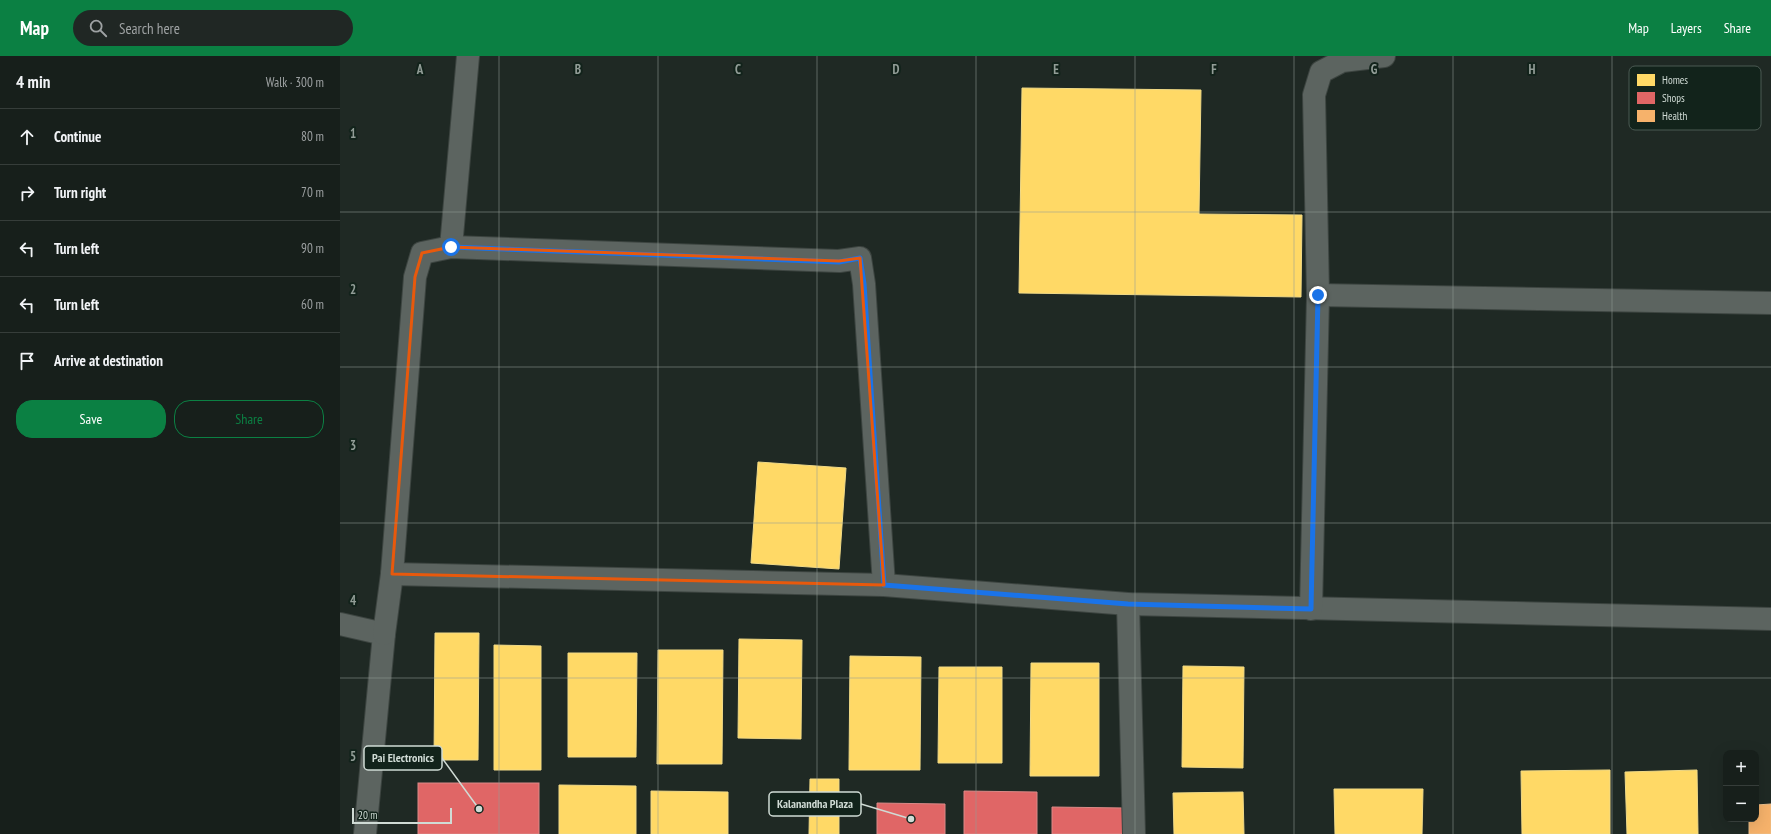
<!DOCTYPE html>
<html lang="en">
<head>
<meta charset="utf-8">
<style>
  body { margin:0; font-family:"PT Sans Narrow",sans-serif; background:#202724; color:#f1f3f6 }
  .controls { position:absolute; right:12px; bottom:12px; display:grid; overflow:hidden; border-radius:8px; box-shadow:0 4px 16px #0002 }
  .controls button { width:36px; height:36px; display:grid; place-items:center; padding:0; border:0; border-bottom:1px solid #363d3a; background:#171f1b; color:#f1f3f6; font:20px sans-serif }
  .scale { position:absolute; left:12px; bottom:10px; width:100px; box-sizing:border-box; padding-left:4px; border:2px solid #d0dbd5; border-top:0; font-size:11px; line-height:14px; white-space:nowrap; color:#d0dbd5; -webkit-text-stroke:3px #12231b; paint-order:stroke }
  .stop { position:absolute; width:12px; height:12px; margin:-9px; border:3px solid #1a73e8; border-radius:50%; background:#fff }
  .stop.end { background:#1a73e8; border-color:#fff; box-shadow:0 1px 4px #0008 }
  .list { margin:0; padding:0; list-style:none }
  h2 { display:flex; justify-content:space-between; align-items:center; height:52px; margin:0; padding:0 16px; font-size:17px }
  h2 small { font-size:13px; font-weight:400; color:#9ea2a3 }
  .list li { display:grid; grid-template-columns:26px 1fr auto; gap:12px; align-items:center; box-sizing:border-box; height:56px; padding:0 16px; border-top:1px solid #363d3a }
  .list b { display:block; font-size:15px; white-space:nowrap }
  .list em { font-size:13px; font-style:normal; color:#9ea2a3 }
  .actions { display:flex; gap:8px; padding:12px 16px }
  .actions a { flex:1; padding:9px 0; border:1px solid #0b8043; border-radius:16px; text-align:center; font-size:14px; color:#0b8043 }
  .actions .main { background:#0b8043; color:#fff }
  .icon { flex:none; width:22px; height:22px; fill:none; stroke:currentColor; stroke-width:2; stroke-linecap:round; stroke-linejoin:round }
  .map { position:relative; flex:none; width:1431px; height:778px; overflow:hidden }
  header { display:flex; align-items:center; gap:24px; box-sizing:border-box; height:56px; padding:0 20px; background:#0b8043; color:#fff }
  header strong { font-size:19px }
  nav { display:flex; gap:22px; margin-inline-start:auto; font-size:14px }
  .search { width:280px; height:36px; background:#202724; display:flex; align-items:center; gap:10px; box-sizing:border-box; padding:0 14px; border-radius:22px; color:#9ea2a3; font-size:15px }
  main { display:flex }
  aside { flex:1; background:#171f1b }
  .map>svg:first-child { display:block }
</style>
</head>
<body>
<header>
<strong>Map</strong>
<div class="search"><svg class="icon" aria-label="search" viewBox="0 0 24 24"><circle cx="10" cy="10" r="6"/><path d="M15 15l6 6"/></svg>Search here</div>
<nav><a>Map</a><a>Layers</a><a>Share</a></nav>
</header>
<main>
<aside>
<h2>4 min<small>Walk · 300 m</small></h2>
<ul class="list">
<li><svg class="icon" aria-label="ahead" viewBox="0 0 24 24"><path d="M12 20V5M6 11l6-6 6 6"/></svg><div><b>Continue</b></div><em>80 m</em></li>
<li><svg class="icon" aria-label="right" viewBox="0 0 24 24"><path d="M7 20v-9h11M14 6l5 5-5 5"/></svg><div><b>Turn right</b></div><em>70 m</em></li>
<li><svg class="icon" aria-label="left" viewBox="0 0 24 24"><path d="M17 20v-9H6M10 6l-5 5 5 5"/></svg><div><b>Turn left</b></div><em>90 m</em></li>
<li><svg class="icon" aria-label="left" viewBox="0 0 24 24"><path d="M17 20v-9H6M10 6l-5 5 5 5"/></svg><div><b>Turn left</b></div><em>60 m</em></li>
<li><svg class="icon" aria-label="arrive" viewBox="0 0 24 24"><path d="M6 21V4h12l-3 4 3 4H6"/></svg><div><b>Arrive at destination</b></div></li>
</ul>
<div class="actions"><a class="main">Save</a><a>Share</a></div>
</aside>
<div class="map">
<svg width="1431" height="778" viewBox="0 0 1431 778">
  <rect width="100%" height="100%" fill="#1f2924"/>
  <g fill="#ffd966" stroke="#f1da87">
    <polygon points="682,32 861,34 859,158 962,159 961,241 679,237"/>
    <polygon points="418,406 506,412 499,513 411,507"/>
    <polygon points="95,577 139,577 138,704 94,704"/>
    <polygon points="399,583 462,584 461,683 398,682"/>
    <polygon points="154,589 201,590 201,714 154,714"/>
    <polygon points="318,594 383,594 382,708 317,708"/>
    <polygon points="228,597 297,597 296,701 228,701"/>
    <polygon points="510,600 581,601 580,714 509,714"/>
    <polygon points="691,607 759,607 759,720 690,720"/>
    <polygon points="843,610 904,611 903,712 842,711"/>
    <polygon points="599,611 662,611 662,707 598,707"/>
    <polygon points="1270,714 1270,778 1182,778 1181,715"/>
    <polygon points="1357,714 1358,778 1287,778 1285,716"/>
    <polygon points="470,723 499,723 499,778 469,778"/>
    <polygon points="219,729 296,730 296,778 219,778"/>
    <polygon points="994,733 1083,733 1082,778 995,778"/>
    <polygon points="311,735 388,736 388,778 311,778"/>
    <polygon points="903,736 904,778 834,778 833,737"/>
  </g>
  <g fill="#e06666" stroke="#db8987">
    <rect x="78" y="727" width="121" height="51"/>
    <polygon points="624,735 697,736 697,778 624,778"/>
    <polygon points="537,747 605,748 605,778 537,778"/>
    <polygon points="712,751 785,752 785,778 712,778"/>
  </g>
  <polygon fill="#f6b26b" stroke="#ebbe8b" points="1431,748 1431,778 1409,778 1409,763 1416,763 1416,749"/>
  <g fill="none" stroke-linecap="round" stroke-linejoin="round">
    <g stroke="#3d4541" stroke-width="24">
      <g id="minor">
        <polyline points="111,191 128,0"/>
        <polyline points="978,239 1431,247"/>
        <polyline points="52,518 544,529 788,548 1431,563"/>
        <polyline points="788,548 794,778"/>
        <polyline points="971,553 978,239 974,39 981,16 1002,5 1044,0"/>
        <polyline points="0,568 44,578 25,778"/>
        <polyline points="44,578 52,518 75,221 82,197 111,191 499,205 520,202 524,228 544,529"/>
      </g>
    </g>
    <use href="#minor" stroke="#5c6460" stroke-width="22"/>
  </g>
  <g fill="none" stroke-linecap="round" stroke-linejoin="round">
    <polyline stroke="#1a73e8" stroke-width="5" points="111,191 499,206 520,202 524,228 544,529 788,548 971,553 978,239"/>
  </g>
  <path fill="none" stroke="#e8590c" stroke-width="3" stroke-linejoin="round" d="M111,191L499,205L520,202L544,529L52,518L75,221L82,197Z"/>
  <path fill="none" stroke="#929d97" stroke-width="1" stroke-opacity="0.55" d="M159,0V778M318,0V778M477,0V778M636,0V778M795,0V778M954,0V778M1113,0V778M1272,0V778M0,156H1431M0,311H1431M0,467H1431M0,622H1431"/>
  <rect x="1289" y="10" width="132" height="64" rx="6" fill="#12231b" stroke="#4b5a53" stroke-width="1"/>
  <rect x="1297" y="18" width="18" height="12" fill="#ffd966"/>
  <rect x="1297" y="36" width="18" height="12" fill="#e06666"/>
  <rect x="1297" y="54" width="18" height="12" fill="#f6b26b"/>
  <g font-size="11" fill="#d0dbd5">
    <text x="1322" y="28">Homes</text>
    <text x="1322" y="46">Shops</text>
    <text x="1322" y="64">Health</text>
  </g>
  <g font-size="13" text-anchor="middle" font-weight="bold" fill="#929d97" stroke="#12231b" stroke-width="4" stroke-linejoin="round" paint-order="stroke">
    <text x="80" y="18">A</text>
    <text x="238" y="18">B</text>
    <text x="398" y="18">C</text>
    <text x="556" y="18">D</text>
    <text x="716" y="18">E</text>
    <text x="874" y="18">F</text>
    <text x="1034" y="18">G</text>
    <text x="1192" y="18">H</text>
    <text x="13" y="82">1</text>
    <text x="13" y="238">2</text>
    <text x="13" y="394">3</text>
    <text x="13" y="549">4</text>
    <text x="13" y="705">5</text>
  </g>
  <path fill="none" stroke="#d0dbd5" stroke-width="1.5" d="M139 753L102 702M571 763L521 748"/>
  <g fill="#d0dbd5" stroke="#12231b" stroke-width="1.5">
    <circle cx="139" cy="753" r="4"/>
    <circle cx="571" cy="763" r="4"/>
  </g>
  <g fill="#12231b" stroke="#d0dbd5" stroke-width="1.5">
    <rect x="24" y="690" width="78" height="24" rx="4"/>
    <rect x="429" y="736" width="92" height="24" rx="4"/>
  </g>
  <g font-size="12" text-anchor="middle" font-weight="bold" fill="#d0dbd5">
    <text x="63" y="706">Pai Electronics</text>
    <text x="475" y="752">Kalanandha Plaza</text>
  </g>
</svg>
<div class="controls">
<button>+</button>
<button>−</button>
</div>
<div class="scale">20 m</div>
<div class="stop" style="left:111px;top:191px"></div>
<div class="stop end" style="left:978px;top:239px"></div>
</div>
</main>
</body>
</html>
